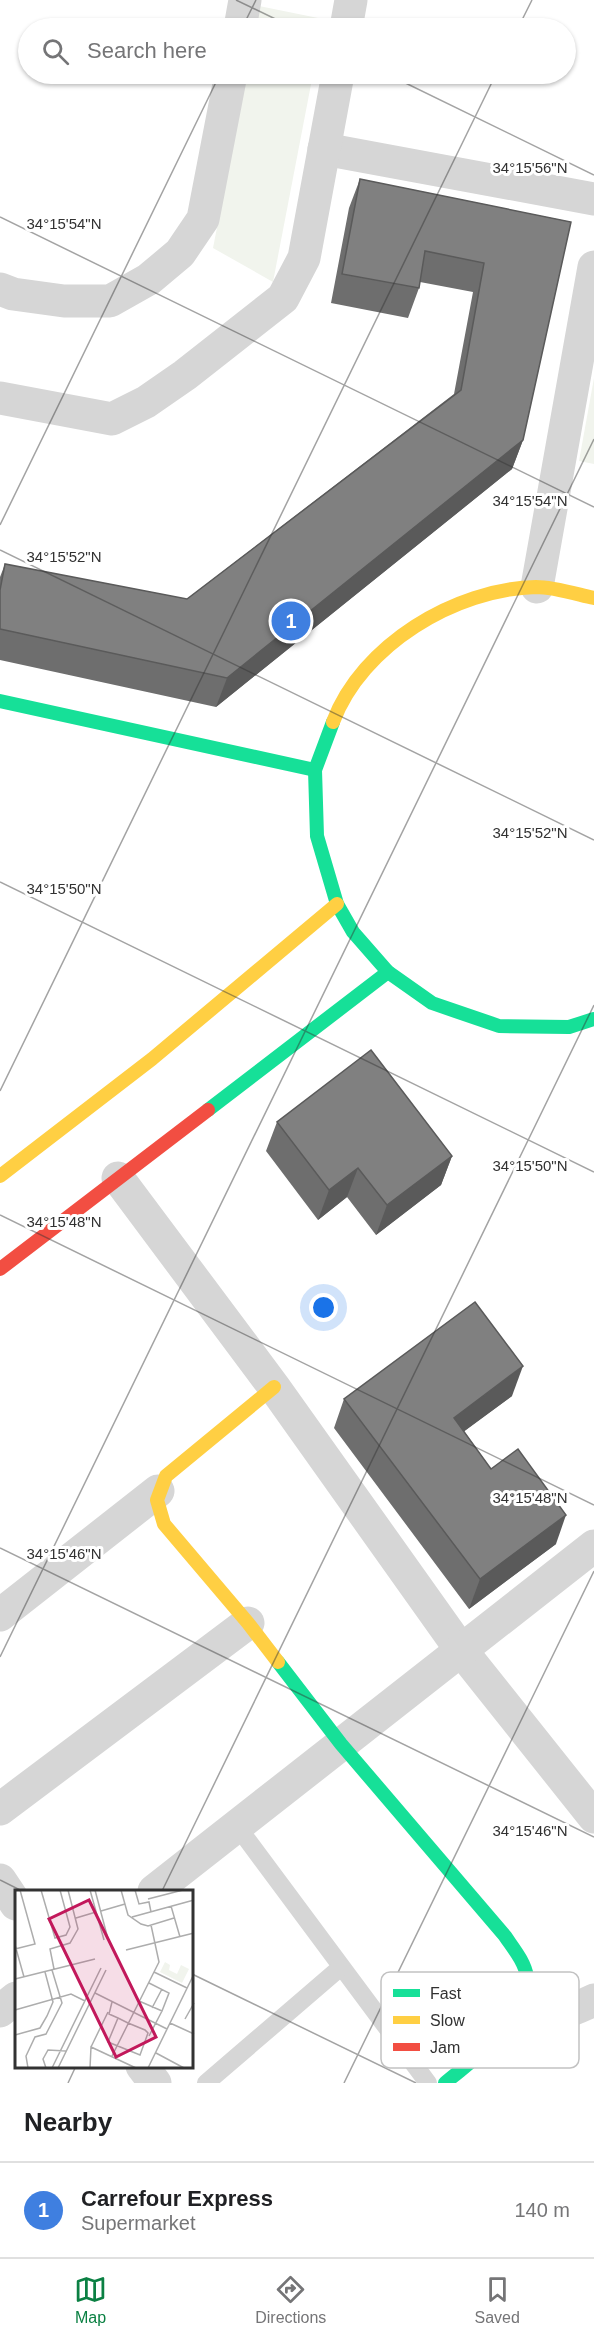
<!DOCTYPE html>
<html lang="en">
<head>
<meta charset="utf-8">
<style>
  body { margin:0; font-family:Arial,sans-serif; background:#f2f2f2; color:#202124 }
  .you { position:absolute; left:324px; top:1308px; width:21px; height:21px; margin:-15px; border:4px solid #fff; border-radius:50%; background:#1a73e8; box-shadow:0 0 0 9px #1a73e833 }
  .badge { display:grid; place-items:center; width:39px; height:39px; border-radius:50%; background:#0b8043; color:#fff; font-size:20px; font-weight:700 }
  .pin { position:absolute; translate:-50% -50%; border:3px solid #fff; box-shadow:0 2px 6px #0006 }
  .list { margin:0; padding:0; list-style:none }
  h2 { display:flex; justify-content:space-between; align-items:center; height:78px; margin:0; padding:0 24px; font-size:26px }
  h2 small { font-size:20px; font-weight:400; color:#757577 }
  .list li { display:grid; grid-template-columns:39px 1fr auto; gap:18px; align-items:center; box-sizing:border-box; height:96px; padding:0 24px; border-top:2px solid #e0e0e0 }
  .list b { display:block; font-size:22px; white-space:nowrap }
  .list p { margin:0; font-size:20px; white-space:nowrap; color:#757577 }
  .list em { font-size:20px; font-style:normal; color:#757577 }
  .icon { flex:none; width:33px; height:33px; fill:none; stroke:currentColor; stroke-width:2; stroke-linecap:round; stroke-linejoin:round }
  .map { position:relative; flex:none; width:594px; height:2083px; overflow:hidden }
  .search { position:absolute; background:#fff; box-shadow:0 2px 4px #0004; left:18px; right:18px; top:18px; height:66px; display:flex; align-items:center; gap:15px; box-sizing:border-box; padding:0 21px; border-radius:33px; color:#757577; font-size:22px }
  .sheet { height:174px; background:#fff }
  nav { display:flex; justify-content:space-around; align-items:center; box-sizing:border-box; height:84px; border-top:2px solid #e0e0e0; background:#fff; font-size:16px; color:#757577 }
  nav a { display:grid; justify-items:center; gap:3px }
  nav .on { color:#0b8043 }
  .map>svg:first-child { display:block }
</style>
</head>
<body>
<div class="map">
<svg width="594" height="2083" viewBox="0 0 594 2083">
  <rect width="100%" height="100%" fill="#fff"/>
  <g fill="#f1f4ed">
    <polygon points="259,6 323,19 321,28 255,28"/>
    <polygon points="247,74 313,74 273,282 213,248"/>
    <polygon points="594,378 594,464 579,461"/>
  </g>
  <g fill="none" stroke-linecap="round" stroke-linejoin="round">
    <g stroke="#d6d6d6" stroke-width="18">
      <polyline points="237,1826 428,2083"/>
      <polyline points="206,2083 341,1967"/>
    </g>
    <g stroke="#d6d6d6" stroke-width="33">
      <polyline points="240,28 245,0"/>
      <polyline points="346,28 351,0"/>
      <polyline points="324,149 594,199"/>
      <polyline points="0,289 13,294 64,301 110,301 149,279 180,253 203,219 231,74"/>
      <polyline points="0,398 112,419 146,402 185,375 283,298 304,258 338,74"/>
      <polyline points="537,587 594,267"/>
      <polyline points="118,1178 274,1387 461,1650 594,1817"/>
      <polyline points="0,1615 158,1491"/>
      <polyline points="0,1809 248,1623"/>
      <polyline points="0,1880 16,1904"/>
      <polyline points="154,1891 594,1546"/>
      <polyline points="0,2011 16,1998"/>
      <path d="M513,2022C544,2021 567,2013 594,2000"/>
      <polyline points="142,2066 155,2083"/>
    </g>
    <g stroke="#16e098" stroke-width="14">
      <polyline points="0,701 315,770"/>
      <polyline points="333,722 315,770 317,836 337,904 353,932 388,972 432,1003 499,1026 569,1027 594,1019"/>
      <polyline points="208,1110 388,972"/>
      <path d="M278,1662L341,1744L505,1936C513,1948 525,1962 527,1977C534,2019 473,2059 445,2083"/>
    </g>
    <g stroke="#ffcf43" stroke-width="14">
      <path d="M333,722C362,645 455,589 536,587C554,587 576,594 594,598"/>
      <polyline points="0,1176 152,1059 337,904"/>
      <polyline points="274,1387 166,1476 157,1500 164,1524 248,1623 278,1662"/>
    </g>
    <polyline stroke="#f24e42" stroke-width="14" points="0,1269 208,1110"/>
  </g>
  <g fill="#6e6e6e">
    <polygon points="360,179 571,222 523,440 512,469 216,707 0,660 0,577 5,564 187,599 454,394 473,292 420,282 419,288 408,318 331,303 349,208"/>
    <polygon points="277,1122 452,1156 441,1185 376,1235 347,1197 318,1220 266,1151"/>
    <polygon points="512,1396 464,1431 491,1469 556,1544 469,1609 334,1428 344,1399"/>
  </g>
  <g fill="#5a5a5a">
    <polygon points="523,440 512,469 216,707 227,678"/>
    <polygon points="452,1156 441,1185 376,1235 387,1205"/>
    <polygon points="358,1168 347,1197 318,1220 329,1190"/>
    <polygon points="523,1366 512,1396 443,1447 454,1418"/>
    <polygon points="566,1515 556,1544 469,1609 480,1579"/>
  </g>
  <g fill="#808080" stroke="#5a5a5a" stroke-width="1.5">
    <polygon points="360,179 571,222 523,440 227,678 0,629 0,590 5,564 187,599 461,390 484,263 425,251 419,288 342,274"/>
    <polygon points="371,1050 452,1156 387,1205 358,1168 329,1190 277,1122"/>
    <polygon points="475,1302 523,1366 454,1418 491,1469 518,1449 566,1515 480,1579 344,1399"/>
  </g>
  <path fill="none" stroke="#323232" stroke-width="1.5" stroke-opacity="0.45" d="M236,0L294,28M242,28L256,0M518,28L532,0M387,74L594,175M0,217L594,507M0,525L220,74M0,550L594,840M0,882L594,1172M0,1091L496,74M0,1215L594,1505M0,1548L594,1837M0,1657L594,439M0,1880L22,1891M162,1891L594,1005M192,1974L416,2083M68,2083L76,2066M344,2083L594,1571"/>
  <g transform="translate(15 1890)">
    <rect width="178" height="178" fill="#fff"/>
    <path d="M150,72L155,75L154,80L162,84L166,75L174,79L167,93L145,82Z" fill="#f1f4ed"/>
    <path fill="none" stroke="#adadad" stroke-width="1.5" d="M26,0L40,48L51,45L55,37L45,0M75,0L89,50M80,0L93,49M106,0L113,25L126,34L133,36L159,28M120,0L124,14L134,12L136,22M133,9L168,0M156,16L165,47M86,21L110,14M117,27L179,10M61,28L81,22M0,55L9,87M0,59L20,54L5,0M111,60L179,43M39,79L35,59L55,53L63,39L53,0M139,82L172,98M0,89L80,69M80,103L152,139M124,111L147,121L154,103L134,93M97,112L94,124L103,128L113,133L130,140L133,143L125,165L93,152L103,128M137,118L147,99M0,120L56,104L70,111M170,129L179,113M155,133L179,144M0,145L25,138L32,126L38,112L30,82M134,146L147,121M76,157L93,122M141,163L169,178M97,166L144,72L136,35M13,178L11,166L20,147L31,144L47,113L37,80M31,178L28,169L33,160L51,161M37,178L86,78M43,178L91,80M75,178L76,157L121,178M133,178L179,84"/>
    <path fill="#c2185b" fill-opacity="0.15" stroke="#c2185b" stroke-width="3" d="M74,10L141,147L101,167L34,29Z"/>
    <rect width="178" height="178" fill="none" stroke="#323232" stroke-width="3"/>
  </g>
  <rect x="381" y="1972" width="198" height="96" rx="9" fill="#fff" stroke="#c2c2c2" stroke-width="1.5"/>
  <rect x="393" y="1989" width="27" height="8" fill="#16e098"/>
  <rect x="393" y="2016" width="27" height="8" fill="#ffcf43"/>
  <rect x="393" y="2043" width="27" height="8" fill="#f24e42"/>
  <g font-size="16" fill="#323232">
    <text x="430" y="1999">Fast</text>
    <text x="430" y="2026">Slow</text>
    <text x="430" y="2053">Jam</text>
  </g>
  <g font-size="15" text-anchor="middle" fill="#323232" stroke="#fff" stroke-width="6" stroke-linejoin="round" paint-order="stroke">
    <text x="530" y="173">34°15'56"N</text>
    <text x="64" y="229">34°15'54"N</text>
    <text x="530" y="506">34°15'54"N</text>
    <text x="64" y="562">34°15'52"N</text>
    <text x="530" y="838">34°15'52"N</text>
    <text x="64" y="894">34°15'50"N</text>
    <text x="530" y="1171">34°15'50"N</text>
    <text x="64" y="1227">34°15'48"N</text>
    <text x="530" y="1503">34°15'48"N</text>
    <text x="64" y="1559">34°15'46"N</text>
    <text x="530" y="1836">34°15'46"N</text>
  </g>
</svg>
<div class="you"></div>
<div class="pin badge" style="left:291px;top:621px;background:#3f7fe0">1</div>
<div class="search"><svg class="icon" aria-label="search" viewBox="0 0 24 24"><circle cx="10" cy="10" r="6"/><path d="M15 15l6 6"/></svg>Search here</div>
</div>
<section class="sheet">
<h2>Nearby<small></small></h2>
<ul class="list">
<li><span class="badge" style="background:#3f7fe0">1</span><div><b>Carrefour Express</b><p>Supermarket</p></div><em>140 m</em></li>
</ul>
</section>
<nav>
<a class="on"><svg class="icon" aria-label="map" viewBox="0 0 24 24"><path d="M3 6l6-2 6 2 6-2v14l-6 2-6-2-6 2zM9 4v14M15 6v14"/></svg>Map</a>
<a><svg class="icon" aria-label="directions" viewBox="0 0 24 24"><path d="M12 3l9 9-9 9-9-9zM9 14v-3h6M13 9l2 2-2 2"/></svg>Directions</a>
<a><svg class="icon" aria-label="saved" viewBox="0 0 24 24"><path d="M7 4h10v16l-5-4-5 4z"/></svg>Saved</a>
</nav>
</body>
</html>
